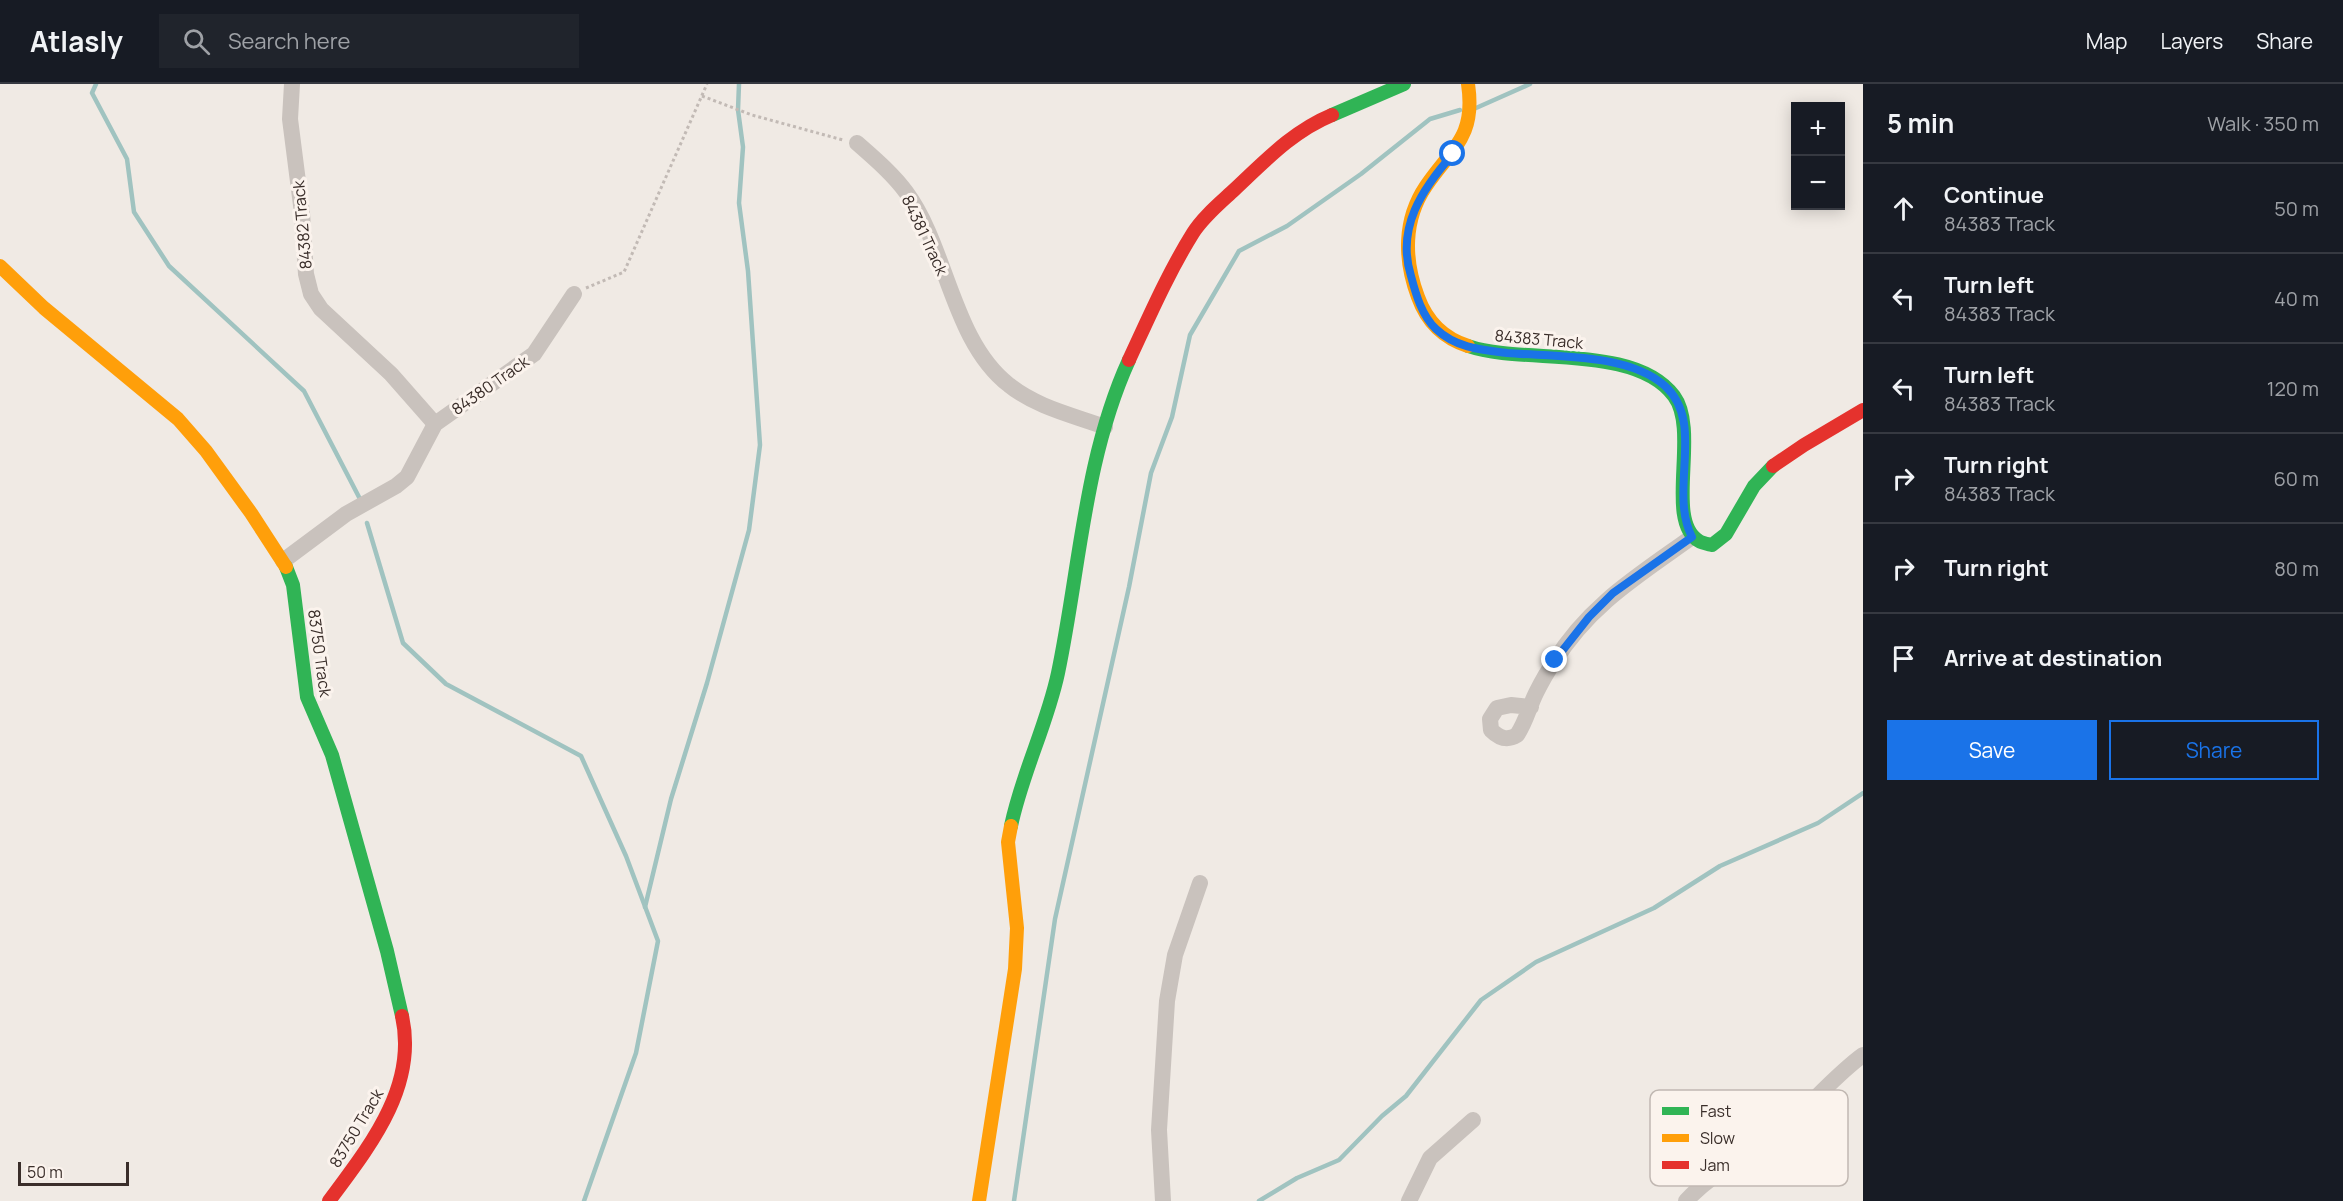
<!DOCTYPE html>
<html lang="en">
<head>
<meta charset="utf-8">
<style>
  body { margin:0; font-family:Manrope,sans-serif; background:#20242c; color:#f1f3f6 }
  .controls { position:absolute; right:18px; top:18px; display:grid; overflow:hidden; border-radius:0px; box-shadow:0 3px 15px #0003 }
  .controls button { width:54px; height:54px; display:grid; place-items:center; padding:0; border:0; border-bottom:2px solid #363941; background:#171b24; color:#f1f3f6; font:30px sans-serif }
  .scale { position:absolute; left:18px; bottom:15px; width:111px; box-sizing:border-box; padding-left:6px; border:3px solid #3a2e2a; border-top:0; font-size:16px; line-height:21px; white-space:nowrap; color:#3a2e2a; -webkit-text-stroke:4px #fbf3ed; paint-order:stroke }
  .stop { position:absolute; width:18px; height:18px; margin:-14px; border:4px solid #1a73e8; border-radius:50%; background:#fff }
  .stop.end { background:#1a73e8; border-color:#fff; box-shadow:0 2px 6px #0008 }
  .list { margin:0; padding:0; list-style:none }
  h2 { display:flex; justify-content:space-between; align-items:center; height:78px; margin:0; padding:0 24px; font-size:26px }
  h2 small { font-size:20px; font-weight:400; color:#9ea1a6 }
  .list li { display:grid; grid-template-columns:39px 1fr auto; gap:18px; align-items:center; box-sizing:border-box; height:90px; padding:0 24px; border-top:2px solid #363941 }
  .list b { display:block; font-size:22px; white-space:nowrap }
  .list p { margin:0; font-size:20px; white-space:nowrap; color:#9ea1a6 }
  .list em { font-size:20px; font-style:normal; color:#9ea1a6 }
  .actions { display:flex; gap:12px; padding:18px 24px }
  .actions a { flex:1; padding:14px 0; border:2px solid #1a73e8; border-radius:0px; text-align:center; font-size:21px; color:#1a73e8 }
  .actions .main { background:#1a73e8; color:#fff }
  .icon { flex:none; width:33px; height:33px; fill:none; stroke:currentColor; stroke-width:2; stroke-linecap:round; stroke-linejoin:round }
  .map { position:relative; flex:none; width:1863px; height:1117px; overflow:hidden }
  header { display:flex; align-items:center; gap:36px; box-sizing:border-box; height:84px; padding:0 30px; background:#171b24; border-bottom:2px solid #363941 }
  header strong { font-size:28px }
  nav { display:flex; gap:33px; margin-inline-start:auto; font-size:21px }
  .search { width:420px; height:54px; background:#20242c; display:flex; align-items:center; gap:15px; box-sizing:border-box; padding:0 21px; border-radius:0px; color:#9ea1a6; font-size:22px }
  main { display:flex }
  aside { flex:1; background:#171b24 }
  .map>svg:first-child { display:block }
</style>
</head>
<body>
<header>
<strong>Atlasly</strong>
<div class="search"><svg class="icon" aria-label="search" viewBox="0 0 24 24"><circle cx="10" cy="10" r="6"/><path d="M15 15l6 6"/></svg>Search here</div>
<nav><a>Map</a><a>Layers</a><a>Share</a></nav>
</header>
<main>
<div class="map">
<svg width="1863" height="1117" viewBox="0 0 1863 1117">
  <rect width="100%" height="100%" fill="#f0eae4"/>
  <g fill="none" stroke-linecap="round" stroke-linejoin="round">
    <g stroke="#a0c3c0" stroke-width="4.5">
      <polyline points="96,0 92,9 127,75 134,128 169,182 304,307 360,415"/>
      <polyline points="1476,24 1530,0"/>
      <polyline points="367,439 403,559 446,600 581,672 626,772 658,857 636,969 584,1117"/>
      <polyline points="645,823 671,715 707,599 749,446 760,361 748,187 739,119 743,63 738,26 739,0"/>
      <polyline points="1014,1117 1055,835 1129,503 1151,389 1172,333 1190,251 1239,167 1287,142 1361,90 1430,35 1460,26"/>
      <polyline points="1259,1117 1297,1094 1339,1076 1382,1032 1406,1012 1481,916 1536,878 1654,824 1720,782 1818,739 1863,709"/>
    </g>
    <g stroke="#c2bab5" stroke-width="3" stroke-dasharray="3 3" stroke-linecap="butt">
      <polyline points="702,12 752,31 843,56"/>
      <polyline points="586,204 624,188 707,0"/>
    </g>
    <g stroke="#c9c2bd" stroke-width="16">
      <polyline points="292,0 290,35 302,129 306,190 311,210 321,225 391,290 435,340"/>
      <path d="M857,59C874,74 893,90 906,108C947,163 952,257 1009,301C1036,323 1072,331 1105,343"/>
      <polyline points="283,477 346,430 396,402 407,393 435,340 534,270 574,210"/>
      <path d="M1531,623L1511,621L1497,624L1490,635L1491,646C1499,654 1507,657 1517,651C1526,638 1529,623 1536,609C1541,599 1547,588 1554,578C1589,521 1639,491 1692,453"/>
      <polyline points="1163,1117 1159,1046 1167,917 1175,871 1200,799"/>
      <polyline points="1409,1117 1430,1074 1473,1036"/>
      <path d="M1686,1117C1712,1089 1741,1076 1771,1054C1803,1031 1830,995 1863,971"/>
    </g>
    <g stroke="#30b455" stroke-width="14">
      <polyline points="1332,31 1404,0"/>
      <path d="M1468,262C1523,281 1635,259 1674,312C1700,347 1664,437 1699,457C1702,459 1708,460 1712,461L1726,450L1754,402L1773,382"/>
      <polyline points="286,483 293,501 307,613 332,671 387,867 402,932"/>
      <path d="M1011,742C1022,689 1047,641 1058,589C1080,484 1084,375 1129,276"/>
    </g>
    <g stroke="#ff9f0a" stroke-width="14">
      <path d="M1468,0C1476,53 1452,64 1426,102C1403,136 1404,176 1418,213C1427,238 1443,254 1468,262"/>
      <polyline points="0,182 44,224 178,335 206,367 251,429 286,483"/>
      <polyline points="979,1117 1015,885 1017,844 1008,758 1011,742"/>
    </g>
    <g stroke="#e5322d" stroke-width="14">
      <path d="M1129,276C1149,233 1168,189 1193,149C1203,133 1220,119 1234,106C1265,77 1293,47 1332,31"/>
      <polyline points="1773,382 1804,361 1863,326"/>
      <path d="M329,1117C369,1063 418,1003 402,932"/>
    </g>
  </g>
  <g fill="none" stroke-linecap="round" stroke-linejoin="round">
    <path stroke="#1a73e8" stroke-width="8" d="M1453,70C1422,105 1396,144 1411,192C1416,211 1422,232 1436,245C1456,264 1482,266 1507,269C1555,273 1628,269 1665,302C1706,339 1668,407 1692,453L1613,509L1589,533L1555,576"/>
  </g>
  <g text-anchor="middle" dominant-baseline="central" stroke-width="6" stroke-linejoin="round" paint-order="stroke">
    <g font-size="16" fill="#3a2e2a" stroke="#fbf3ed">
      <text transform="translate(302 141) rotate(-95)">84382 Track</text>
      <text transform="translate(925 151) rotate(65)">84381 Track</text>
      <text transform="translate(1539 255) rotate(5)">84383 Track</text>
      <text transform="translate(490 301) rotate(-35)">84380 Track</text>
      <text transform="translate(320 569) rotate(82)">83750 Track</text>
      <text transform="translate(356 1044) rotate(-59)">83750 Track</text>
    </g>
  </g>
  <rect x="1650" y="1006" width="198" height="96" rx="9" fill="#fbf3ed" stroke="#c1b8b2" stroke-width="1.5"/>
  <rect x="1662" y="1023" width="27" height="8" fill="#30b455"/>
  <rect x="1662" y="1050" width="27" height="8" fill="#ff9f0a"/>
  <rect x="1662" y="1077" width="27" height="8" fill="#e5322d"/>
  <g font-size="16" fill="#3a2e2a">
    <text x="1700" y="1033">Fast</text>
    <text x="1700" y="1060">Slow</text>
    <text x="1700" y="1087">Jam</text>
  </g>
</svg>
<div class="controls">
<button>+</button>
<button>−</button>
</div>
<div class="scale">50 m</div>
<div class="stop" style="left:1453px;top:70px"></div>
<div class="stop end" style="left:1555px;top:576px"></div>
</div>
<aside>
<h2>5 min<small>Walk · 350 m</small></h2>
<ul class="list">
<li><svg class="icon" aria-label="ahead" viewBox="0 0 24 24"><path d="M12 20V5M6 11l6-6 6 6"/></svg><div><b>Continue</b><p>84383 Track</p></div><em>50 m</em></li>
<li><svg class="icon" aria-label="left" viewBox="0 0 24 24"><path d="M17 20v-9H6M10 6l-5 5 5 5"/></svg><div><b>Turn left</b><p>84383 Track</p></div><em>40 m</em></li>
<li><svg class="icon" aria-label="left" viewBox="0 0 24 24"><path d="M17 20v-9H6M10 6l-5 5 5 5"/></svg><div><b>Turn left</b><p>84383 Track</p></div><em>120 m</em></li>
<li><svg class="icon" aria-label="right" viewBox="0 0 24 24"><path d="M7 20v-9h11M14 6l5 5-5 5"/></svg><div><b>Turn right</b><p>84383 Track</p></div><em>60 m</em></li>
<li><svg class="icon" aria-label="right" viewBox="0 0 24 24"><path d="M7 20v-9h11M14 6l5 5-5 5"/></svg><div><b>Turn right</b></div><em>80 m</em></li>
<li><svg class="icon" aria-label="arrive" viewBox="0 0 24 24"><path d="M6 21V4h12l-3 4 3 4H6"/></svg><div><b>Arrive at destination</b></div></li>
</ul>
<div class="actions"><a class="main">Save</a><a>Share</a></div>
</aside>
</main>
</body>
</html>
